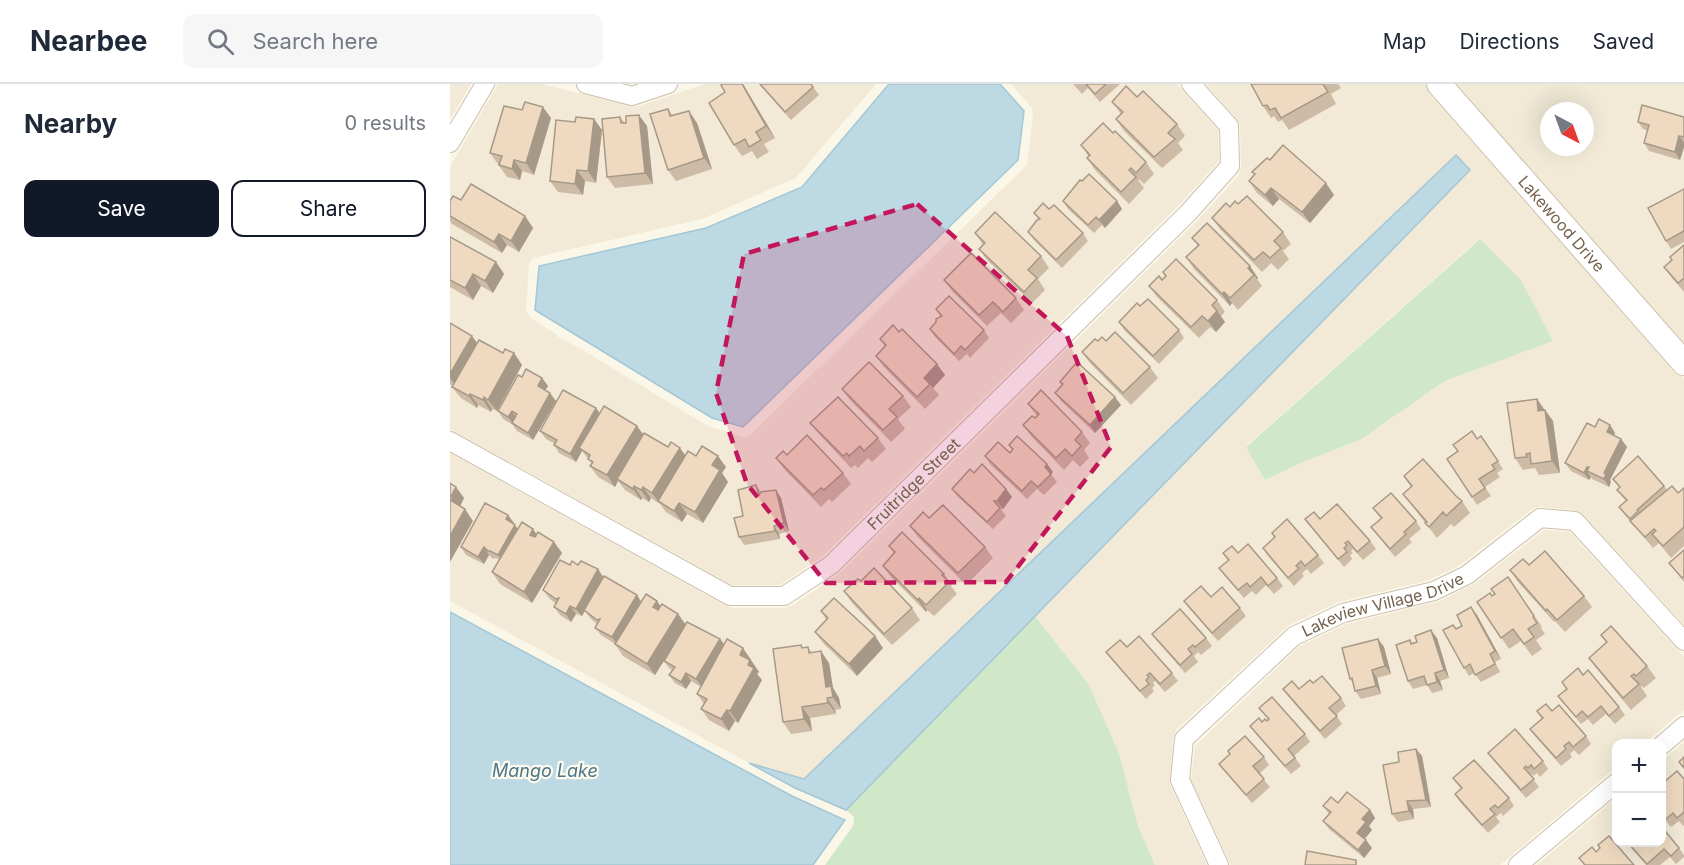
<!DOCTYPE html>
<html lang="en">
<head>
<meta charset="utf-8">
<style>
  body { margin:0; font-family:Inter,sans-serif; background:#f6f6f7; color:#1f2937 }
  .controls { position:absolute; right:18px; bottom:18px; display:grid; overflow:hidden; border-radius:12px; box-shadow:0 6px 24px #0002 }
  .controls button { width:54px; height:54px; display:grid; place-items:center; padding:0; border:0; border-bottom:2px solid #e0e1e3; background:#fff; color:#1f2937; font:30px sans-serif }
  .compass { position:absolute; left:1090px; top:18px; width:54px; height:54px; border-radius:50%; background:#fff; box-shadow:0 6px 24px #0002; rotate:139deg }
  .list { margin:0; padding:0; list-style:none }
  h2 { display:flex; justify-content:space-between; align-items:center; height:78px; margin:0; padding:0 24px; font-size:26px }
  h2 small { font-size:20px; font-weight:400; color:#747a83 }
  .actions { display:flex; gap:12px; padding:18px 24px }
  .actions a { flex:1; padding:14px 0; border:2px solid #111827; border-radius:12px; text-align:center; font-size:21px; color:#111827 }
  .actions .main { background:#111827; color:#fff }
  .icon { flex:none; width:33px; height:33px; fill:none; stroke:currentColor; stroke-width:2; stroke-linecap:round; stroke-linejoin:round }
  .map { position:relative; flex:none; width:1234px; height:781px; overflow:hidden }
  header { display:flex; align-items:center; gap:36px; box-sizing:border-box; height:84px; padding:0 30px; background:#fff; border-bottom:2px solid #e0e1e3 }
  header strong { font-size:28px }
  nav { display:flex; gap:33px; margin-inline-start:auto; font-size:21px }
  .search { width:420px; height:54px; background:#f6f6f7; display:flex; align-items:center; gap:15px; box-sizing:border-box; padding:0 21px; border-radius:12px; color:#747a83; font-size:22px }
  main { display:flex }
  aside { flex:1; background:#fff }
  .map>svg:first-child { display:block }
</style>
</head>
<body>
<header>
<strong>Nearbee</strong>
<div class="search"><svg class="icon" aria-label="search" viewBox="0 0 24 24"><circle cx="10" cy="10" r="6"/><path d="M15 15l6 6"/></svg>Search here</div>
<nav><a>Map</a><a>Directions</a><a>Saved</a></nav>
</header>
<main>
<aside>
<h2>Nearby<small>0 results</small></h2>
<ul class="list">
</ul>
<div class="actions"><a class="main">Save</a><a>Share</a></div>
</aside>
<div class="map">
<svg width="1234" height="781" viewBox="0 0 1234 781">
  <rect width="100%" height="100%" fill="#fbf7e8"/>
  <g fill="#f2ead7" fill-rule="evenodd">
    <polygon points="0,0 21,0 0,36"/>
    <polygon points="48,0 92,0 186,23 255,0 426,0 346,94 252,135 83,174 79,180 76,227 81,234 106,250 108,253 131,265 258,342 294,353 300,351 577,81 583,29 582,24 561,0 727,0 768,46 769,77 729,121 373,472 330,501 282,501 0,345 0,83"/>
    <path d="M756,0H975L1234,295V541L1132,430L1124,426L1090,423L1082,425L1010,481L979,496L889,518L839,541L726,646L723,653L720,700L757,781H705L688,742L669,669L639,601L585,532L1019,86L1006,71L354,695L299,679L0,517V369L276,522L282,524H335L341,522L389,490L746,138L789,91L791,83L790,43L787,35ZM1029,155L1071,196L1102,257L995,297L910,356L855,377L815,396L796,362Z"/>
    <path d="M1003,0H1234V263ZM1099,27H1135V63H1099Z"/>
    <polygon points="1094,446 1120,448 1234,573 1234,626 1195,659 1166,660 1166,683 1050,781 781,781 741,696 745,662 851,561 897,540 990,517 1024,500"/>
    <polygon points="1234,658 1234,781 1087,781 1166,714 1166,758 1212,758 1212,677"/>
  </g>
  <g fill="#d0e8c7">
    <polygon points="1030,155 1071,196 1103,257 995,297 910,356 855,377 815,396 796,363"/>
    <polygon points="585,532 639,601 669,669 688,742 705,781 375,781 403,742 404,733 396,726"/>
  </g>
  <g fill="#bdd9e4" stroke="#a4c7d5" stroke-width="1.5">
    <polygon points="439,0 550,0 574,27 568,76 293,343 262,334 85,226 89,182 256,144 352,103"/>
    <polygon points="1006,71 1020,86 396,726 345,704 299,679 354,695"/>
    <polygon points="0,528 342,712 395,736 363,781 0,781"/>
  </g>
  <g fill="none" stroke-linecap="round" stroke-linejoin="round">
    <g stroke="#cdc0af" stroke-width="20">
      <g id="minor">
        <polyline points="136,0 182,12 218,0"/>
        <polyline points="0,59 35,0"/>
        <path id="s1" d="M0,357L280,512H334L381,481L738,129L780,82L779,42L741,0"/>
        <polyline points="1212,661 1234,642"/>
        <path id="s2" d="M769,781L730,696L734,655L844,552L893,529L984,507L1017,491L1090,434L1125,437L1234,557"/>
        <polyline points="1068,781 1166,699"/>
      </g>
    </g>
    <g stroke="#cdc0af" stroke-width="26">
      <g id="tertiary">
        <path id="s3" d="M989,0L1234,279"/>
      </g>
    </g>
    <use href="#minor" stroke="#fff" stroke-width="18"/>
    <use href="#tertiary" stroke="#fff" stroke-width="24"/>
  </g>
  <g fill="#cebba6">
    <polygon points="273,0 293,0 325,54 314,60 319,68 307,75 302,67 292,72 284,61 275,8"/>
    <polygon points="309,0 361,0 369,11 341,36"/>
    <polygon points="623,0 670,0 650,18 638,4 632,10"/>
    <polygon points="801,0 888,0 891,4 881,10 886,20 839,46 832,36 828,38 824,32 821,34 813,22"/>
    <polygon points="687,13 727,40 735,52 728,59 733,66 712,84 674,47 666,35 671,30 662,18"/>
    <polygon points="218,25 223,32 247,39 262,85 226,97 218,86"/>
    <polygon points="170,33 175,39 197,42 203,100 165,104 157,93"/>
    <polygon points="1234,33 1234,63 1230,76 1199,67 1194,59 1198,47 1193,45 1188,38"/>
    <polygon points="101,34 84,91 72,87 70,96 57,93 40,69"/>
    <polygon points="144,35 152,46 146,99 135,97 133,111 108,108 100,97 125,38"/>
    <polygon points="663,49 696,78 704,90 694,100 689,95 688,96 694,104 679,120 645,86 637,74 639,73 631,61"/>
    <polygon points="820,76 884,111 860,139 829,115 823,122 807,109 799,97 804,91 802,88"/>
    <polygon points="1234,105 1234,158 1221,165 1216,157"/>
    <polygon points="11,116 75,132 83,144 69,168 57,161 52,169 2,140 0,137 0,117"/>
    <polygon points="613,117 667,117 672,125 655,144 652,141 644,149 618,125"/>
    <polygon points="788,120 833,148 841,160 833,167 839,175 828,186 821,179 812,188 770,145 762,134 780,123"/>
    <polygon points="599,125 633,149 638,157 612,184 584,156 578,148 589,136 584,129"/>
    <polygon points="757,139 808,194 807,195 812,202 788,226 782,219 780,222 744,185 736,173 748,162 742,154"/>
    <polygon points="525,149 591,172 599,184 588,195 595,206 582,219 537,176 529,165 533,161"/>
    <polygon points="0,153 46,178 54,190 43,209 31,202 23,216 0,203"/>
    <polygon points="1234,161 1234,208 1222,194 1214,183 1222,176"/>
    <polygon points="713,188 767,216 775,228 771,232 775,238 766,248 760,243 749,254 707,213 699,202 712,196 715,192"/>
    <polygon points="494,196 566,214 574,226 561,239 551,229 537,242 502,207"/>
    <polygon points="690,222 729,246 734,254 709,280 674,246 669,238"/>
    <polygon points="486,225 534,246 539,254 520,274 517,270 509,277 485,253 480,245 491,233"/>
    <polygon points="0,239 27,259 53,269 64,269 72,281 47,327 42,325 41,328 28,321 27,324 11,314 2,303 3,302 0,300"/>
    <polygon points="449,248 495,291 483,304 489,311 475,325 434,283 426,272 435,262 430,255"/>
    <polygon points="648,257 700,283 708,294 681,321 640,279 632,268"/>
    <polygon points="72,293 92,294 98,302 95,306 106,317 83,356 67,347 62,340 53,335 48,327"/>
    <polygon points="610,298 671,321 645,349 611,317 605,309 612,301"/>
    <polygon points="392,305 453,312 461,323 448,335 455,345 441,358 400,316"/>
    <polygon points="1087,315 1103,337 1110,389 1089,391 1085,384 1073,386 1065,374"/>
    <polygon points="578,320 632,348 640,359 634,366 639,374 630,383 623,376 614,386 581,352 573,341 587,332"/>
    <polygon points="150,330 235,371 246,372 276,383 272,389 278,398 253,439 237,430 232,438 216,428 210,420 201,414 199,418 192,414 191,416 175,406 168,397 165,403 148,393 140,382 142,380 132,367 126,378 109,369 104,361 105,360 96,355 90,347"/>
    <polygon points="360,339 428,354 436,365 422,378 418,374 408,384 405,381 401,384 369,350"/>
    <polygon points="1160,341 1165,349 1164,352 1171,355 1177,363 1160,396 1161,398 1159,403 1142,395 1141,393 1139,396 1121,387 1115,379 1145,343"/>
    <polygon points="1031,352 1053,385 1047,389 1050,393 1035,403 1041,412 1027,421 1022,413 1027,355"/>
    <polygon points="559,361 597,380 603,388 601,390 607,398 594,411 587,405 577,415 540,380 535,372 560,369 562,366"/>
    <polygon points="337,371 393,389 401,400 382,418 379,415 371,423 334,385 326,374"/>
    <polygon points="524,389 556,405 562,413 553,425 551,425 556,432 543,445 508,413 502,405"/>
    <polygon points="954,392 1006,412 1012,417 1020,429 1004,443 1001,440 987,454 953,410 961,403"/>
    <polygon points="1163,395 1214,402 1217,406 1228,409 1234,404 1234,462 1221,474 1209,459 1203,464 1175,431 1169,423 1176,417 1167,406 1170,404"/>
    <polygon points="306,401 311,408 331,414 339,447 329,450 330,455 294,461 289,453 293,432"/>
    <polygon points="923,424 966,437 971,445 959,455 962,458 945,473 921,443 931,435"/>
    <polygon points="58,431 63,440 68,445 87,450 104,458 112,469 82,519 50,500 42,488 49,476 46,474 43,475 39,471 34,480 16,471 11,463"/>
    <polygon points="479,434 535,463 543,474 516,501 468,453 460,442"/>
    <polygon points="855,435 870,435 920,457 926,465 913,476 903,465 901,467 903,469 900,471 902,475 894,483"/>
    <polygon points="822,449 868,471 874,479 861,490 857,485 852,489 854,492 844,502 818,472 813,464 825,454"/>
    <polygon points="439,462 494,490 502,501 501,502 507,510 484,532 477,526 476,528 441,493 433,482 444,469"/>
    <polygon points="1234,466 1234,498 1219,479"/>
    <polygon points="773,469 788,469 827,494 833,502 824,510 816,501 806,511 802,507 794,514 775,492 769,484 778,477"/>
    <polygon points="120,481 128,481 148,485 153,493 146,507 191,517 207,517 210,522 228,530 235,540 270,555 274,560 301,575 301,577 309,588 307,590 312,596 288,639 285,637 279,647 259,636 251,625 254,620 247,610 251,603 241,597 236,605 225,599 219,591 222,586 219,584 214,577 205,591 173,572 165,560 151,551 145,544 147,540 140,534 135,527 132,532 126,530 121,538 110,531 104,523 106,520 99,514 93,506"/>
    <polygon points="1079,481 1134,512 1142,523 1115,548 1105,537 1104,538 1068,498 1060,486"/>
    <polygon points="1058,493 1092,543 1091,544 1095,550 1086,556 1092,565 1082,572 1071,557 1059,565 1027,518 1045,510"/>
    <polygon points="411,497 462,524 470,536 442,561 402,519 394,507"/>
    <polygon points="761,513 790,524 796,532 768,557 740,525 734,517"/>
    <polygon points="371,527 433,564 407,592 373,559 365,548 376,535"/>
    <polygon points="1027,531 1051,575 1045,578 1050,588 1031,598 1024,589 1019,592 1014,584 1006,545 1012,542"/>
    <polygon points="702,550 756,554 762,562 751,571 748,568 744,572 748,578 735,589 708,558"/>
    <polygon points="1151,551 1197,582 1206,594 1194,604 1192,602 1191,603 1197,612 1181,626 1147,585 1139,574 1156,558"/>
    <polygon points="987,554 999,594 990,597 993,606 982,609 977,601 963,605 958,597 960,556 962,559"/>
    <polygon points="928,555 934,563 941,590 927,594 931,610 911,615 905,607 904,601 900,595"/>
    <polygon points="358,563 362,569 379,579 383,604 389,614 391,625 385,626 386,630 360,634 362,647 341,650 333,638 353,564"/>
    <polygon points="677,563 722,589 728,597 715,608 705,597 703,599 705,601 702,604 704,607 696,615 662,576 656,568"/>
    <polygon points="1133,591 1169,623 1175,631 1165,640 1156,630 1143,641 1138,635 1131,640 1108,612 1116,605 1112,598"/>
    <polygon points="863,599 891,614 896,622 886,631 892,640 875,655 838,612 833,605 849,605"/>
    <polygon points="809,624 855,650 860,658 844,672 851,682 841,690 806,650 800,642 819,636"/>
    <polygon points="1087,627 1102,627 1136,652 1141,660 1129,671 1124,666 1120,670 1122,673 1111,682 1086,653 1080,645 1092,635"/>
    <polygon points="966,665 972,672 981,723 963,725 964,735 948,738 942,730 949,678"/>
    <polygon points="1038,669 1093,677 1098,685 1090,693 1087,689 1083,692 1082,690 1080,691 1089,703 1076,714 1044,677"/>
    <polygon points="814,673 819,681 809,690 820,703 802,719 775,687 769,680"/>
    <polygon points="1003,694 1059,714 1064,722 1053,732 1051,729 1046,733 1050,738 1038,749 1010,718 1005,710 1011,705"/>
    <polygon points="1234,695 1234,741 1233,742 1229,737 1221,743 1212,732 1212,705"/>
    <polygon points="888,719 920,726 925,734 919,742 922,746 914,755 922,764 914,774 879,745 873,737 879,730 873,722"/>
    <polygon points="1177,759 1212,759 1229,764 1234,771 1234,773 1226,780 1220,773 1210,781 1196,781"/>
  </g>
  <g fill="#a79987">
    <polygon points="292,0 293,0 325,54 316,42"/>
    <polygon points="93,23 101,34 84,91 76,79"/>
    <polygon points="239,27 247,39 262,85 254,74"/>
    <polygon points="189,31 197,42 203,100 195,89"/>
    <polygon points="144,35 152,46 146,99 138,87"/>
    <polygon points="1229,52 1234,58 1234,63 1230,76 1225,68"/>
    <polygon points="64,76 72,87 70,96 62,85"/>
    <polygon points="127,86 135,97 133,111 125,100"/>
    <polygon points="876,99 884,111 860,139 852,128"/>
    <polygon points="821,104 829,115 823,122 815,111"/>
    <polygon points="667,117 672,125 655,144 649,136"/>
    <polygon points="75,132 83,144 69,168 61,157"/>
    <polygon points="49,150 57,161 52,169 44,158"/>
    <polygon points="46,178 54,190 43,209 35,197"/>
    <polygon points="800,182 808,194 807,195 798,184"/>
    <polygon points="23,190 31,202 23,216 15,204"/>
    <polygon points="774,208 782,219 780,222 772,210"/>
    <polygon points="767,227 775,238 766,248 758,237"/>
    <polygon points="22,252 30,263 7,304 0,294 0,290"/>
    <polygon points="64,269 72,281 47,327 38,316"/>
    <polygon points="487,280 495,291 483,304 474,294"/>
    <polygon points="92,294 98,302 93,310 88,302"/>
    <polygon points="100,309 106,317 83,356 78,349"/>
    <polygon points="20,310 28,321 27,324 19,312"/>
    <polygon points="34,313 42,325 41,328 33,316"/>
    <polygon points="665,313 671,321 645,349 640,341"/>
    <polygon points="1087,315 1095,327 1088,327"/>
    <polygon points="146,324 152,332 129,364 132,367 126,378 120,370"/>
    <polygon points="1095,326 1103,337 1110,389 1102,377"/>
    <polygon points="62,327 67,335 64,341 58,333"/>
    <polygon points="1160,341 1165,349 1162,356 1157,348"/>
    <polygon points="187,342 195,353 167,395 168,397 165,403 157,391"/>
    <polygon points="1171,355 1177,363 1160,396 1161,398 1159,403 1154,395 1154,389"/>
    <polygon points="230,364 238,375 208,417 202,409"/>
    <polygon points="268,372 276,383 272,389 278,398 253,439 245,428 262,381"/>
    <polygon points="597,380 603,388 600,391 595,383"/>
    <polygon points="1137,383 1141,389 1137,387 1141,393 1139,396 1134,389"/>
    <polygon points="184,402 192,414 191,416 183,405"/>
    <polygon points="6,403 14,414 8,427 0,416"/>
    <polygon points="193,403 201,414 199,418 191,406"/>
    <polygon points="556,405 562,413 553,425 547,417"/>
    <polygon points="326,406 331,414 339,447 334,439"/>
    <polygon points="229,419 237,430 232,438 224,427"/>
    <polygon points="15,425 23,437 0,478 0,452"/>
    <polygon points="58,431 64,439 61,443 56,435"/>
    <polygon points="65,441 71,449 54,479 48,471"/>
    <polygon points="324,442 329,450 330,455 325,447"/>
    <polygon points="83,445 91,457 80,451"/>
    <polygon points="104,458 112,469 82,519 74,508"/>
    <polygon points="34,463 39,471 34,480 28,473"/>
    <polygon points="148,485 153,493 132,532 126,525"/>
    <polygon points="187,511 192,519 167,561 162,553"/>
    <polygon points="469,514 477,526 476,528 468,516"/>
    <polygon points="207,517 215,529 212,534 203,523"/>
    <polygon points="120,522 126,530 121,538 116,530"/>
    <polygon points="1021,523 1027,531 1051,575 1045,567"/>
    <polygon points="228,530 236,541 205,591 197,580"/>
    <polygon points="981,546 987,554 999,594 994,586"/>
    <polygon points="425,552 433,564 407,592 399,580"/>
    <polygon points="270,555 276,563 252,603 246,595"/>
    <polygon points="928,555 934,563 941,590 935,582"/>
    <polygon points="293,564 309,588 307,590 312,596 288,639 280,627 290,571"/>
    <polygon points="371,567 379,579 383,604 389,614 391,625 376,603"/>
    <polygon points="922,586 927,594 931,610 926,602"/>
    <polygon points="236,589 241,597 236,605 231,598"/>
    <polygon points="985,589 990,597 993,606 987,598"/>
    <polygon points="377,614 385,626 386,630 378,619"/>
    <polygon points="352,623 360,634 362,647 354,635"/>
    <polygon points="277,626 285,637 279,647 271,635"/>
    <polygon points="966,665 972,672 981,723 976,716"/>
    <polygon points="957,717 963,725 964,735 959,727"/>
    <polygon points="920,726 925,734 919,742 922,746 913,757 907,749 912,735"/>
    <polygon points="916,756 922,764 914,774 908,766"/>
  </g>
  <g fill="#efdac1" stroke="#a79987" stroke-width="1.5">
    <polygon points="273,0 292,0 316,42 306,48 311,56 299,63 295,55 284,61 259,19 275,8 271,1"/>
    <polygon points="310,0 361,0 363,3 335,28"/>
    <polygon points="636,0 656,0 645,10"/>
    <polygon points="801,0 873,0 878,8 831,34 825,24 820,26 817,21 813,22"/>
    <polygon points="676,2 687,13 693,7 727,40 718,49 725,55 704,73 666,35 673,28 662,18"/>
    <polygon points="75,18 93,23 76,79 64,76 62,85 49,81 52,72 40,69 54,22 72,26"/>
    <polygon points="1192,21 1234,33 1234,53 1229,52 1225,68 1194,59 1199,41 1188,38"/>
    <polygon points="218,25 220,32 239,27 254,74 218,86 200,30"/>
    <polygon points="189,31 195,89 157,93 152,35 170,33 171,39 176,39 176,32"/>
    <polygon points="126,33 144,35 138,87 127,86 125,100 100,97 106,36 125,38"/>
    <polygon points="653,39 663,49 665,47 696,78 686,89 681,84 679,86 686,93 671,108 637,74 640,71 631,61"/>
    <polygon points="833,61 876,99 852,128 821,104 815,111 799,97 805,90 802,88 817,74 820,76"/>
    <polygon points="639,90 667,117 649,136 646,133 638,141 613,117 630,96 632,97"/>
    <polygon points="21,100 75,132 61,157 49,150 44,158 0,132 0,117 3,112 11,116"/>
    <polygon points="1234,105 1234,147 1216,157 1198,124"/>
    <polygon points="797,112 833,148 824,157 831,164 820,174 813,168 804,176 762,134 776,119 780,123 785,117 788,120"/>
    <polygon points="593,119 599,125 604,121 633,149 606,176 578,148 587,136 590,135 584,129"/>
    <polygon points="545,128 591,172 578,186 587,194 574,208 529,165 535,159 525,149"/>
    <polygon points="757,139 800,182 798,184 804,191 780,214 774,208 772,210 736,173 749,161 742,154"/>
    <polygon points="0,153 46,178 35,197 23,190 15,204 0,196"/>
    <polygon points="1234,161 1234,194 1228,199 1214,183 1222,176 1220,173"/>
    <polygon points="521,169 566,214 553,228 543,218 529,231 494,196"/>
    <polygon points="726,175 767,216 762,221 767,227 758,237 752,232 741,243 699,202 709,192 712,196 716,192 713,188"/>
    <polygon points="499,212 534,246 515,266 511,262 504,270 480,245 486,238 486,235 492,232 486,225"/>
    <polygon points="698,215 729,246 703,272 669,238 687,219 690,222"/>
    <polygon points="0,239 22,252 0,290"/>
    <polygon points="443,241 449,248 452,245 487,280 474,294 480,300 467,313 426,272 436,261 430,255"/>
    <polygon points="665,248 700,283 673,309 632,268 645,255 648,257 652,253 656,257"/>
    <polygon points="29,256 53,269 55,265 64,269 38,316 34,313 33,316 20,310 19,312 2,303"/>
    <polygon points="419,278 453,312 439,325 447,333 433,346 392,305"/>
    <polygon points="627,278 665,313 640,341 605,309 613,300 610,298 615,292"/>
    <polygon points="76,285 92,294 88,302 100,309 78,349 62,339 67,330 62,327 58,333 48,327 68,291 72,293"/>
    <polygon points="113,306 146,324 120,370 104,361 107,356 90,347"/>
    <polygon points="591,306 632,348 625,356 631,362 622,372 615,365 606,374 573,341 582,332 585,334 589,330 578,320"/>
    <polygon points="388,313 428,354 414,367 410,362 399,372 397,369 393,372 360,339"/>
    <polygon points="1087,315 1088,327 1095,326 1102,377 1081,380 1080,369 1076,370 1077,373 1065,374 1057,319"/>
    <polygon points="154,322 187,342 157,391 140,382 143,378 138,375 140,371 129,364"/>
    <polygon points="1149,335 1160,341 1157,348 1171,355 1154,389 1156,390 1154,395 1137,387 1139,383 1137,383 1134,389 1115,379 1137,339 1145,343"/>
    <polygon points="1022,347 1027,355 1031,352 1048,377 1042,381 1045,385 1029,395 1035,404 1022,413 997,375 1008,367 1003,361"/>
    <polygon points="194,349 218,363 221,358 230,364 202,409 193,403 191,406 184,402 183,405 167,395"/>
    <polygon points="357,351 393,389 374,406 371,404 363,411 326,374 333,367 337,371"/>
    <polygon points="567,352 597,380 595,383 601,390 588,403 581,397 572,407 535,372 548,358 560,369 563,365 559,361"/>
    <polygon points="252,362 268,372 262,381 270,386 245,428 229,419 224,427 208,417 238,367 246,372"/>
    <polygon points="1188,372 1214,402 1187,426 1188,427 1180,435 1169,423 1177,416 1167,406 1170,403 1163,395"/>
    <polygon points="973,375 1006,412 1012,417 996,432 993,428 979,443 975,439 977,438 953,410 962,402 954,392"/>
    <polygon points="532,380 556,405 547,417 544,417 550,424 537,438 502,405 520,385 524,389"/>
    <polygon points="0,399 6,403 0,414"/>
    <polygon points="306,401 309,411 311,408 326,406 334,439 324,442 325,447 289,453 284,434 293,432 288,406"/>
    <polygon points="1222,402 1228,409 1234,404 1234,443 1213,462 1202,450 1206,447 1204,445 1195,453 1180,437"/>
    <polygon points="941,409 966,437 954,448 956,450 940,465 921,443 932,434 923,424"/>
    <polygon points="0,416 15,425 0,452"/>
    <polygon points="35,419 58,431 56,435 65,441 48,471 40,467 38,467 34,463 28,473 11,463"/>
    <polygon points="887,420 920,457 907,468 898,457 895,459 897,461 894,464 897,468 888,475 855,435 864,428 870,435"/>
    <polygon points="493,421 535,463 508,489 460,442 473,428 479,434"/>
    <polygon points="837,435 868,471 855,482 851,477 846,482 849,484 838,494 813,464 825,453 822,449"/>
    <polygon points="72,438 83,445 80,451 85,453 88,448 104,458 74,508 42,488"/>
    <polygon points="452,448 494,490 492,491 499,498 476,521 469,514 468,516 433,482 445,468 439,462"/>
    <polygon points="798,460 827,494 818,502 811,493 800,503 797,499 788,506 769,484 779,476 773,469 782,462 788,469"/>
    <polygon points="1234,466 1234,492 1232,494 1219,479"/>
    <polygon points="1095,467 1134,512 1107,536 1097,525 1096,527 1060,486 1073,475 1079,481"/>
    <polygon points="110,476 120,481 122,477 128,481 131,477 148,485 126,525 120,522 116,530 104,523 109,514 106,515 93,506"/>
    <polygon points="424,484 462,524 434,550 394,507 408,495 411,497"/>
    <polygon points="154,492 187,511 162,553 145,544 150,535 147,536 134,526"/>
    <polygon points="1058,493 1084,532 1083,533 1087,539 1078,545 1084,553 1074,560 1063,545 1051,554 1027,518 1040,509 1042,512 1045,510 1041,505"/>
    <polygon points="751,502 761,513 772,503 790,524 762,549 734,517"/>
    <polygon points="196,510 207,517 203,523 208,526 212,520 228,530 197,580 165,560"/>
    <polygon points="384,514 425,552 399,580 365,548 378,534 371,527"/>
    <polygon points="1021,523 1045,567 1040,570 1045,580 1025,591 1020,580 1014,584 993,546 1003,541 1006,545 1012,542 1007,531"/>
    <polygon points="730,525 756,554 745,563 743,561 738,565 742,570 730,581 702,550"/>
    <polygon points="237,538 270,555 246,595 236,589 231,598 219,591 225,583 214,577"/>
    <polygon points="1161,542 1197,582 1186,592 1184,590 1181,592 1189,600 1173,614 1139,574 1157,558 1151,551"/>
    <polygon points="981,546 994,586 985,589 987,598 977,601 974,592 958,597 946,561 960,556 961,560 967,558 965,552"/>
    <polygon points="689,552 722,589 710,600 700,589 697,591 699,593 696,596 699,600 690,607 656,568 670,556 677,563"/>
    <polygon points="277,555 293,564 290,571 300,576 298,581 304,584 280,627 277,626 271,635 251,625 257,615 247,610"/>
    <polygon points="928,555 935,582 922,586 926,602 905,607 902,594 900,595 892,564"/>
    <polygon points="351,561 352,564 358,563 359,569 371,567 376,603 381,602 383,613 377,614 378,619 352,623 354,635 333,638 323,565"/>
    <polygon points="1128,584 1133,591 1138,586 1169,623 1159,632 1151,622 1138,633 1132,627 1126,633 1108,612 1117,605 1112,598"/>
    <polygon points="872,592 891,614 879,624 887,632 870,647 833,605 842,597 849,605 860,596 863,599"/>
    <polygon points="822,613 855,650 838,665 845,674 835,682 800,642 809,634 812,638 815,635 817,637 819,635 809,624"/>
    <polygon points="1096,620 1102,627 1109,621 1136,652 1123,663 1119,658 1114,662 1116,665 1106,674 1080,645 1093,634 1087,627"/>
    <polygon points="1065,645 1093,677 1084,685 1081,681 1078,684 1076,682 1074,684 1084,695 1071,706 1038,669"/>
    <polygon points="795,652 814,673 803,682 814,695 796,711 769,680 780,670 778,667"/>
    <polygon points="966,665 976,716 957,717 959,727 942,730 933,681 949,678 948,668"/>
    <polygon points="1234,673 1234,684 1229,678"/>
    <polygon points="1024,676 1059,714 1048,724 1045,721 1040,725 1045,730 1032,741 1005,710 1012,704 1003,694"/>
    <polygon points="1227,687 1234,695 1234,728 1227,734 1223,729 1216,735 1212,730 1212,705 1214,703 1212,700"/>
    <polygon points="897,708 920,726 912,735 916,738 907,749 916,756 908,766 873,737 881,728 873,722 881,713 888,719"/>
    <polygon points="1212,743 1229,764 1221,772 1214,765 1197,780 1178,759 1212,759"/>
    <polygon points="1159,752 1184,781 1135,781 1129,774 1142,763 1146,768 1150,764 1148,761"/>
    <polygon points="857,767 906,776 906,781 855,781"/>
  </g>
  <path fill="#c2185b" fill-opacity="0.2" stroke="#c2185b" stroke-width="4.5" stroke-dasharray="12 8" stroke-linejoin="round" d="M467,120L617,252L661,363L556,498L376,499L297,400L266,309L294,170Z"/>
  <g text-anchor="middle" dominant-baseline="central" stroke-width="4.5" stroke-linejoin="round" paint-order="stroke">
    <g font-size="16" fill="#74614d" stroke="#fefaee">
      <text stroke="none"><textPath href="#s3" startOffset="186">Lakewood Drive</textPath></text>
      <text stroke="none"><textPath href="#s1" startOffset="546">Fruitridge Street</textPath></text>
      <text stroke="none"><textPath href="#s2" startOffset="380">Lakeview Village Drive</textPath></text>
    </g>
    <g font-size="18" font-style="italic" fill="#4c788c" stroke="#fefaee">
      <text x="95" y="686">Mango Lake</text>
    </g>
  </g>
</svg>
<div class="controls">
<button>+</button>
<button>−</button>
</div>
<svg class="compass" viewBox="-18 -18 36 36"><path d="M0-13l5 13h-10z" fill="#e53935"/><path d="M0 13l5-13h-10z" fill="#747a83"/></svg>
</div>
</main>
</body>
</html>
